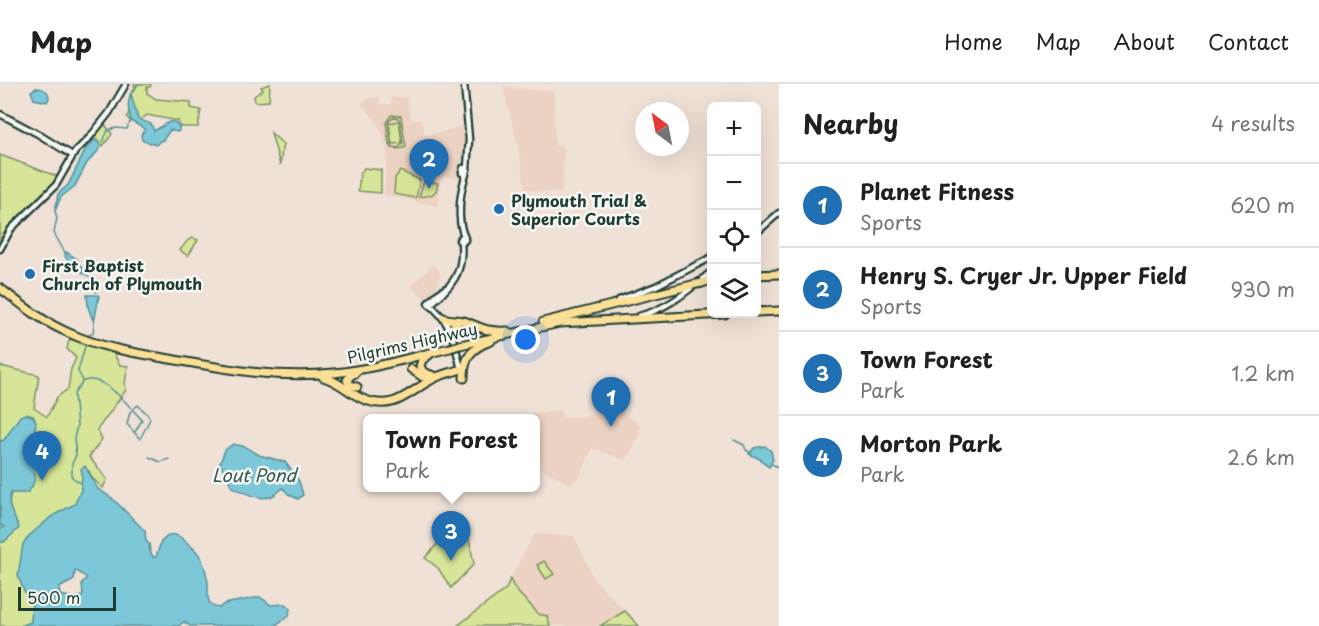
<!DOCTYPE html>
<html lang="en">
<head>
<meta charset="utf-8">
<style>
  body { margin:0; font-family:"Playpen Sans",sans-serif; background:#f6f6f6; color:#202124 }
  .controls { position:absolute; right:18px; top:18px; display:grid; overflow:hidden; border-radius:9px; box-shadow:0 6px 24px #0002 }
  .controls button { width:54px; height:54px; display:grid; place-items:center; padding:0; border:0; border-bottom:2px solid #e0e0e0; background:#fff; color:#202124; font:30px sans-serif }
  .compass { position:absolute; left:635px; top:18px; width:54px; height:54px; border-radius:50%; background:#fff; box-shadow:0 6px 24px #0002; rotate:328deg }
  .scale { position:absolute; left:18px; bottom:15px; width:98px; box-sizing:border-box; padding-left:6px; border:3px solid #1f3d34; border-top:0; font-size:16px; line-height:21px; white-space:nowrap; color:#1f3d34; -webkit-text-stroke:4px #f6f6f2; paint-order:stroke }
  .you { position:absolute; left:526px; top:256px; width:21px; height:21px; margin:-15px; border:4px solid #fff; border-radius:50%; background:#1a73e8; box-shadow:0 0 0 9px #1a73e833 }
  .badge { display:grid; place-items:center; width:39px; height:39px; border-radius:50%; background:#1f6fb2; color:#fff; font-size:20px; font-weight:700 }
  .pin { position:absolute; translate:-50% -50px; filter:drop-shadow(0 2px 3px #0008) }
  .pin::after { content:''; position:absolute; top:32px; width:21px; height:18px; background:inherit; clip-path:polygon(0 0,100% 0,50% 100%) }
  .popup { position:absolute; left:363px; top:330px; width:177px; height:78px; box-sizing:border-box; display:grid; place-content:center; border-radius:9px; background:#fff; filter:drop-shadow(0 2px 4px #0005); font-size:20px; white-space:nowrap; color:#757577 }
  .popup b { font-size:22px; color:#202124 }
  .popup::after { content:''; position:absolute; left:50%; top:100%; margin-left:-12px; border:12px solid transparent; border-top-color:#fff }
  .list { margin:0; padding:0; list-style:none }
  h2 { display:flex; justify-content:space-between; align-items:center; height:78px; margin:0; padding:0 24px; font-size:26px }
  h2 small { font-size:20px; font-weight:400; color:#757577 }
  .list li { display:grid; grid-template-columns:39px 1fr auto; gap:18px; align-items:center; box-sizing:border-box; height:84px; padding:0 24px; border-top:2px solid #e0e0e0 }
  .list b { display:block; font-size:22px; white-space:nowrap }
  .list p { margin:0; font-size:20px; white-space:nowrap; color:#757577 }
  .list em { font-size:20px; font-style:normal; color:#757577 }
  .icon { flex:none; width:33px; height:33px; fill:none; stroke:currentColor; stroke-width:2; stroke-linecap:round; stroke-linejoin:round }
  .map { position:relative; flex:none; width:779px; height:542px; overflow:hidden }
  header { display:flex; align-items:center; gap:36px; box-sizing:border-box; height:84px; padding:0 30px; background:#fff; border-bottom:2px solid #e0e0e0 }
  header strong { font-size:28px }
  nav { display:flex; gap:33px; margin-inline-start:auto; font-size:21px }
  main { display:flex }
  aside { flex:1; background:#fff }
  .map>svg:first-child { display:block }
</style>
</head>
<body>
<header>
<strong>Map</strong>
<nav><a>Home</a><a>Map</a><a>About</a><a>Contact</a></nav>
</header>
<main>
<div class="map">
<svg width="779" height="542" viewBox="0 0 779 542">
  <rect width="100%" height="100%" fill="#f0e1d6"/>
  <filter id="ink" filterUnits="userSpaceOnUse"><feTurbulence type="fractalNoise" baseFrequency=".0167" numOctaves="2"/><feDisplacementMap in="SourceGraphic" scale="12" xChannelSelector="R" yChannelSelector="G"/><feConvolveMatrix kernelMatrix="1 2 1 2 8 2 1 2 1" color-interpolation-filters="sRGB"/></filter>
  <g filter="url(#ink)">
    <g fill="#ecd2c2">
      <polygon points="504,2 518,5 554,7 555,61 564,62 562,109 524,106 524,98 517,58 503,3"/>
      <polygon points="376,13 379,13 379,20 390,20 391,13 407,14 411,37 421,35 425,52 466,41 466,64 461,95 441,92 438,122 384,111 387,71 385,57 376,37 362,21 364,16"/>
      <polygon points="433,181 438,184 440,192 438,201 434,208 424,214 411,202"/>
      <polygon points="561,326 562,334 619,329 627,331 636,338 640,343 640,350 626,377 593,364 579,394 570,400 535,382 535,334 528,334 528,330"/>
      <polygon points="534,450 574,452 595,496 625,527 600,542 550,542 547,532 538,530 532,522 514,506 510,495"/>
    </g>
    <g fill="#d7e598" stroke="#7b9166" stroke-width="1.5" fill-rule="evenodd">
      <polygon points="134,0 151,0 150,3 147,3 147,9 156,15 191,18 191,24 201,26 198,43 180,43 178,37 147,31 139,37 135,35 131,38 127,33 130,25 130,11 135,4"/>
      <polygon points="270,0 269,17 255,18 254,12 263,6 261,3"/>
      <path d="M391,31L401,32L406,63L399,65L392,64L389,59L386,39ZM393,33L398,34L400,37L403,59L398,64L393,63L391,59L388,38Z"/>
      <polygon points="399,37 402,59 392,60 389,39"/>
      <polygon points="103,38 112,50 103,62 97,55 94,57 91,53"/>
      <polygon points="271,49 283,60 280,81"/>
      <polygon points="0,71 59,93 9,145 0,160"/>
      <polygon points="364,84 381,86 381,109 358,107 360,90"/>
      <polygon points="400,87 420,96 416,114 394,110 395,94"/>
      <polygon points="424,97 438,99 436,107 431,111 419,113"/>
      <polygon points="193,154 198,156 188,172 180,166 188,156"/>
      <path d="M73,252L110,263L120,281L128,282L125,299L126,306L97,346L102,355L89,373L107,395L103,404L92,394L89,387C81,397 83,412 73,422L40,518L30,539L20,542H0V282L39,291L34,324L47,333L57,313L68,305L71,285L76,274L67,265L68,259Z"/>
      <polygon points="451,444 469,455 474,480 451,504 438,484 425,474"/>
      <polygon points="544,477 554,490 546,495 537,481"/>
      <path d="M510,495C515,510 529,517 538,530L547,532L550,542H457L506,505Z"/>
      <polygon points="625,527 639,542 600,542"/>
    </g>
    <g fill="#7bc8d9" stroke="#569097" stroke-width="1.5" fill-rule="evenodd">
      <path d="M36,4C43,4 49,7 49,14L47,18L34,15L31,7Z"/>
      <path d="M131,10L138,35L151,40L154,47L169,38H174L179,42V47L177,48L170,46L163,56L160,57L156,61L142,56L141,51L145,45L131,37C129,27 126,19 131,10Z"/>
      <polygon points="94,56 100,60 100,65 87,79 75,102 61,113 55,127 58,110 68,101 86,65"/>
      <polygon points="66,168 77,175 85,190 72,183 65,172"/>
      <polygon points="87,211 98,211 99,212 94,239 88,223"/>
      <path d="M25,330L33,332L36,338L34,351L27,364L33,374L35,394L32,403L27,409H11C6,424 14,430 19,444L4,458H0V446L4,443L0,441V357L4,356L20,332Z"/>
      <path d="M233,360L246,363L259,371L285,378L299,397L303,411L298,415L288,410L283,404C280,406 275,412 270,413C257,416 244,408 232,403L220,379L225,366Z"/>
      <polygon points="765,362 771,367 773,376 769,383 760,375 749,370 754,364"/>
      <path d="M85,382L98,405L112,414L145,447L146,457L149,460L150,467L153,473H156L161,458L169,451C177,450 179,452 185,457C193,464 200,469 203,479C205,484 207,493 208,498C209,509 204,522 219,524L224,520L260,513L271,521L285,520L290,524L289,532L274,542H190L184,538L178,542H21L31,538L32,516L24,507L18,492L23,460L29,452L52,432L75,420L81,406C80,398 84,391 81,385ZM75,486L87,494L82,499L83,512L75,514L60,511L59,504L74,496Z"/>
    </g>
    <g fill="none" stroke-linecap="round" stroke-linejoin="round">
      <g stroke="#569097" stroke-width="1.5">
        <polyline points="133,8 138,0"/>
        <polyline points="129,40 131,37"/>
        <polyline points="103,58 108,46 116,44 127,45 128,42"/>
        <polyline points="55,127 57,134 54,149 65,169"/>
        <polyline points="84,189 91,194"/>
        <polyline points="92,196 96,208"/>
        <polyline points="89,251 93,249 94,239"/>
        <path d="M83,297C86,297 89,295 92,296C106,297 123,315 131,324"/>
        <polygon points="138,321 148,331 150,335 140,355 127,340 130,328"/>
        <polyline points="133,326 142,336 135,348"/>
        <polyline points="734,356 744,361 746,366 751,369"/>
        <polyline points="149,373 161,378 169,375"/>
        <polyline points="771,380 779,383"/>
        <polyline points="80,399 72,393 72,380 76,371 74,354 77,342 74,310 83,297 78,287 86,259"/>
      </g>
      <g stroke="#1f3d34" stroke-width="9">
        <g id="secondary">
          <polyline points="464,0 469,55 467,85"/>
          <polyline points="0,30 38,50 72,71"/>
          <polygon points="463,84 467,85 466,89 462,89"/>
          <polyline points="756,149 779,129"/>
          <polygon points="462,153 465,156 462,159 459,156"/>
          <path d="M465,154C456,137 460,108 466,90"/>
          <polyline points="0,165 11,145 56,101 75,68 90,53 109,29 126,0"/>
          <path d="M446,204L437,210L428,219C452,238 454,257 461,285"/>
          <polyline points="619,216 656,202 712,173"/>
          <path d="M430,221C452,201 464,190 461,158"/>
          <path d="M639,232C668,225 689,206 712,187"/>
        </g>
      </g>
      <g stroke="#1f3d34" stroke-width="11">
        <g id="motorway">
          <polyline points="756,191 779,190"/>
          <polyline points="702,199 712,196"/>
          <path d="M0,204C22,221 43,238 69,249C101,264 136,269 170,275C225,285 278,295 334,289C374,285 412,273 450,264"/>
          <polyline points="756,228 779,227"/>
          <path d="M444,234C451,237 457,235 464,237C482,244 486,248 507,247"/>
          <polyline points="543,238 692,201"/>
          <polyline points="452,250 453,243 457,239"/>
          <polyline points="460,261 560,239 725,230"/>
          <polyline points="429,271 422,276 420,282 423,288 431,291"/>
          <polyline points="411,285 423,293 433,292"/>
          <polyline points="355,289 350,292 347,296 350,301 357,303"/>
          <path d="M323,293C339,297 349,309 363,315C394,328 407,309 431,296C440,290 451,289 461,285"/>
          <path d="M464,294C464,273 471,264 491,257"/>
        </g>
      </g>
      <use href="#secondary" stroke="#f6f6f2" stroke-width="4.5"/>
      <use href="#motorway" stroke="#fbdf96" stroke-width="7"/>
      <g stroke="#1f3d34" stroke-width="11" stroke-linecap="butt">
        <g id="motorway-bridge">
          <polyline points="692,201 702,199"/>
          <polyline points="450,264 460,261"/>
        </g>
      </g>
      <use href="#motorway-bridge" stroke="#fbdf96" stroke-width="7"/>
    </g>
  </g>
  <g fill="#1f6fb2" stroke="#f6f6f2" stroke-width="2">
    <circle cx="499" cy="125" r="6"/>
    <circle cx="30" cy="190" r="6"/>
  </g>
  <g text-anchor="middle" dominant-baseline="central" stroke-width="5" stroke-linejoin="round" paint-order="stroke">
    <g font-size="16" font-weight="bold" fill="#1f3d34" stroke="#f6f6f2" text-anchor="start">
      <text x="511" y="116">Plymouth Trial &amp;<tspan x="511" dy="18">Superior Courts</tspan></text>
      <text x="42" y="181">First Baptist<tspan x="42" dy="18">Church of Plymouth</tspan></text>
    </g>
    <g font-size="16" fill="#1f3d34" stroke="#f6f6f2">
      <text transform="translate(412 258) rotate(-13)">Pilgrims Highway</text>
    </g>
    <g font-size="18" font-style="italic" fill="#315955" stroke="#f6f6f2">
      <text x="254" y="390">Lout Pond</text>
    </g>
  </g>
</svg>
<div class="controls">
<button>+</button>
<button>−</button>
<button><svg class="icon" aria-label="locate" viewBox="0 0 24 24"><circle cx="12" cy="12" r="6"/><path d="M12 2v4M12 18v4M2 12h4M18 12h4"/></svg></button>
<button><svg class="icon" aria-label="layers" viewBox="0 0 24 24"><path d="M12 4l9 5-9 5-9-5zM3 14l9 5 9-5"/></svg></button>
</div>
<svg class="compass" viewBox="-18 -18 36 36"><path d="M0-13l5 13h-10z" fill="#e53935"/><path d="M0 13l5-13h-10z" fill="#757577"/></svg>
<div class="scale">500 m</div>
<div class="you"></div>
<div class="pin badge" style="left:611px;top:343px">1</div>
<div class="pin badge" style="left:429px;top:105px">2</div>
<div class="pin badge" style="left:451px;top:477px">3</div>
<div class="popup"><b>Town Forest</b>Park</div>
<div class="pin badge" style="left:42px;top:397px">4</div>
</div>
<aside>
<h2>Nearby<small>4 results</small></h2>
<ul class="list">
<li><span class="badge">1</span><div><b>Planet Fitness</b><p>Sports</p></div><em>620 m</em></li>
<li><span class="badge">2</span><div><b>Henry S. Cryer Jr. Upper Field</b><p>Sports</p></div><em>930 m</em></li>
<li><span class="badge">3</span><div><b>Town Forest</b><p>Park</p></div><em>1.2 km</em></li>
<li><span class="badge">4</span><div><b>Morton Park</b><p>Park</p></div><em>2.6 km</em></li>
</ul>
</aside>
</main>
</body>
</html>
